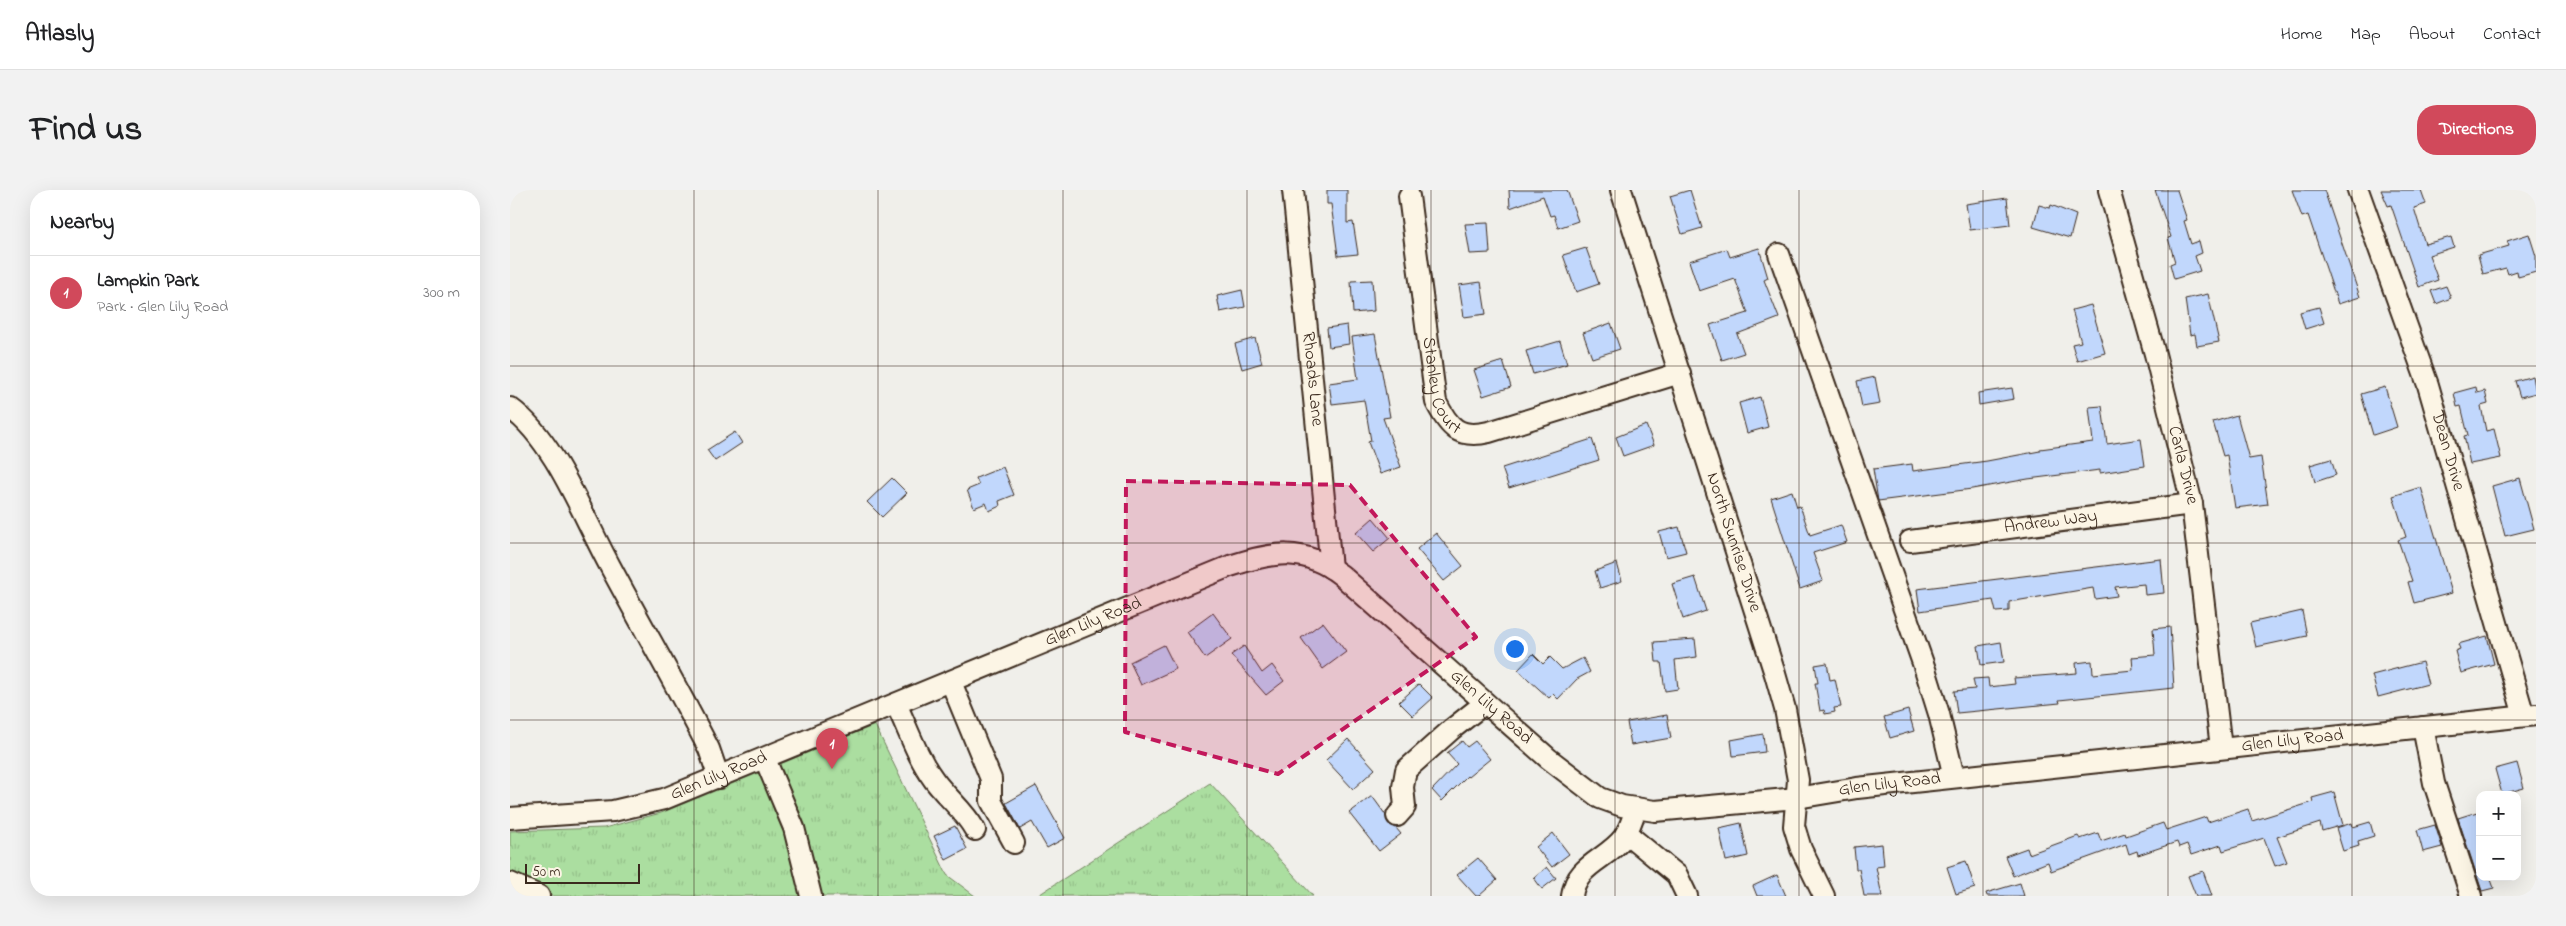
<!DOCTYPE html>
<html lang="en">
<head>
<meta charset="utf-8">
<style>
  body { margin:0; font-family:"Indie Flower",sans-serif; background:#f2f2f2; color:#202124 }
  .controls { position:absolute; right:15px; bottom:15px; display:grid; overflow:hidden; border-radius:10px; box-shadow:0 5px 20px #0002 }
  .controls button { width:45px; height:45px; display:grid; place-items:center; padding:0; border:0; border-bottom:1px solid #e0e0e0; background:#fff; color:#202124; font:25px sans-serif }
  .scale { position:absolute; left:15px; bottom:12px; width:115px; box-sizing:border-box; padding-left:5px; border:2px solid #3b2a1e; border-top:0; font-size:14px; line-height:18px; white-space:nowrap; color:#3b2a1e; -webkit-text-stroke:4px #fcf5e5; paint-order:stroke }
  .you { position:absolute; left:1004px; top:458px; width:18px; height:18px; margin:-12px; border:4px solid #fff; border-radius:50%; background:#1a73e8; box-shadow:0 0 0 8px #1a73e833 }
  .badge { display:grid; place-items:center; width:32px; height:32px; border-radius:50%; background:#d1495b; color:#fff; font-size:16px; font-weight:700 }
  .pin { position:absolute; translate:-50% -41px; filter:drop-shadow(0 1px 2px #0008) }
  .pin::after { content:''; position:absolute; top:26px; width:18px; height:15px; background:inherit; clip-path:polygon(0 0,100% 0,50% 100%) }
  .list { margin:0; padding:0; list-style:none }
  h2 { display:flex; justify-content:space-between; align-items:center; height:65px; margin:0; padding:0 20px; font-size:21px }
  h2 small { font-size:16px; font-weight:400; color:#757577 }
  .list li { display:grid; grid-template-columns:32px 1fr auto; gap:15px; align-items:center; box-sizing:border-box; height:75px; padding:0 20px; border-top:1px solid #e0e0e0 }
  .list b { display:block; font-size:19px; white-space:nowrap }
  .list p { margin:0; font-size:16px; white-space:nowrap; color:#757577 }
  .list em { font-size:16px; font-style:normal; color:#757577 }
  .map { position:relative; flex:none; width:2026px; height:706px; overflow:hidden; border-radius:20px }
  header { display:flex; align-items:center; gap:30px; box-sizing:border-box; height:70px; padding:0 25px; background:#fff; border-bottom:1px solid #e0e0e0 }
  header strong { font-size:24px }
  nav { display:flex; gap:28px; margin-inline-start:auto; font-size:18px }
  .intro { display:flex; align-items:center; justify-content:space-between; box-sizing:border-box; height:120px; padding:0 30px }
  h1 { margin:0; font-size:35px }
  .button { padding:12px 22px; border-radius:20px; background:#d1495b; color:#fff; font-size:18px; font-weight:700 }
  main { display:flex; gap:30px; padding:0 30px }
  aside { flex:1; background:#fff; border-radius:20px; box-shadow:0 5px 20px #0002 }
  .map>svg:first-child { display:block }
</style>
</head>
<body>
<header>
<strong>Atlasly</strong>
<nav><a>Home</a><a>Map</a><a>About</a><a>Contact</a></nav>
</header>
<div class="intro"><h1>Find us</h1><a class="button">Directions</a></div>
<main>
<aside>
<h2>Nearby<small></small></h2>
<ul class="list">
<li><span class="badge">1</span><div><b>Lampkin Park</b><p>Park · Glen Lily Road</p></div><em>300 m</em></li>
</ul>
</aside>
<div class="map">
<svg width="2026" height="706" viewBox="0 0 2026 706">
  <defs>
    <pattern id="park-tufts" width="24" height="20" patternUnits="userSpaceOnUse" patternTransform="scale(1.25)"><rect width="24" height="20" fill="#abdea0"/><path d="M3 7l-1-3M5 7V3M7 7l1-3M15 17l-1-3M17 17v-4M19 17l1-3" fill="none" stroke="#94bf89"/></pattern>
  </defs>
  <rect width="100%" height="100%" fill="#f0efea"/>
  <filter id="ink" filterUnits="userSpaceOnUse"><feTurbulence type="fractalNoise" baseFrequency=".02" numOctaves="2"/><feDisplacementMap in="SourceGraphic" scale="10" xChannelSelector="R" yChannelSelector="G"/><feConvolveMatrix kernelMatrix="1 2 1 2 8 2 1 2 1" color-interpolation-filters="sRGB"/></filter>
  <g filter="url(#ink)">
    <g fill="url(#park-tufts)" stroke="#73845f">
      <polygon points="365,535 437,685 465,706 0,706 0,641 94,638 151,623"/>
      <polygon points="700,593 803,706 527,706"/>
    </g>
    <g fill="#c1d7fc" stroke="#3b2a1e">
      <polygon points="817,0 837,0 837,33 843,32 848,64 828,66 821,14 817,14"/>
      <polygon points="999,0 1057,0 1068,31 1048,38 1044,25 1040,26 1033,6 1000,18"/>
      <polygon points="1180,0 1192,38 1172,44 1160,6"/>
      <polygon points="1645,0 1667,0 1677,30 1674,31 1681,54 1689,51 1692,63 1685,66 1690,81 1664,89 1660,74 1665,72 1658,48 1661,47"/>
      <polygon points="1782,0 1814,0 1850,107 1828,114 1798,25 1792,27"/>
      <polygon points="1871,0 1911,0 1916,14 1904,18 1915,54 1941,47 1944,57 1919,65 1928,90 1909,97 1881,15 1878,16"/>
      <polygon points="1497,8 1500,35 1460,40 1456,14"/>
      <polygon points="1529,15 1540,18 1541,15 1566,25 1560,48 1523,37"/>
      <polygon points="978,33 980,63 960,64 955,34"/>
      <polygon points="2019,44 2026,66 2026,82 2008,87 2007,81 1998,84 1996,78 1973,84 1968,65 1999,56 1997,51"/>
      <polygon points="1076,58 1089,94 1066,102 1053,65"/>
      <polygon points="1249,58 1258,88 1254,90 1269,128 1227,144 1234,163 1212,170 1200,135 1238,123 1225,89 1189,101 1179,71 1217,59 1220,67"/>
      <polygon points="862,90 864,121 843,123 841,91"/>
      <polygon points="971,92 976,124 954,127 949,95"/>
      <polygon points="1936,96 1941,108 1926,114 1921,101"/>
      <polygon points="732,100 735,117 710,122 707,106"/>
      <polygon points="1698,104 1709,152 1687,156 1685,144 1680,145 1675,109"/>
      <polygon points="1581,115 1595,163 1567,171 1562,154 1571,152 1562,120"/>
      <polygon points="1809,117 1814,133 1795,139 1790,122"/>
      <polygon points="1101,133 1110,159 1082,168 1073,143"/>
      <polygon points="837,135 839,154 819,157 817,138"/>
      <polygon points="865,144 880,227 873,228 891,277 870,284 858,252 861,251 854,210 822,214 819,193 848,189 842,147"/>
      <polygon points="745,148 752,173 732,179 725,154"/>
      <polygon points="1050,151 1057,174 1023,184 1016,161"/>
      <polygon points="993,171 1001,197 973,206 964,180"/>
      <polygon points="2023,186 2026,203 2010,207 2005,191"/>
      <polygon points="1365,187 1370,214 1352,217 1347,191"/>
      <polygon points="1875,197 1887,237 1863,245 1851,204"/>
      <polygon points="1966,197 1967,203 1975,201 1978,214 1971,216 1976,241 1984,239 1991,268 1960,274 1954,246 1958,245 1951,216 1947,217 1944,203"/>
      <polygon points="1502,198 1504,209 1469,215 1468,203"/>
      <polygon points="1250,207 1258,237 1237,243 1229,213"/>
      <polygon points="1592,216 1597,254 1631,249 1635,276 1590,283 1590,280 1518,289 1462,299 1368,311 1363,279 1402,274 1403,281 1477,271 1530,261 1530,259 1583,252 1579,217"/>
      <polygon points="1727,225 1739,269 1751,267 1758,314 1725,318 1717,265 1713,266 1703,232"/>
      <polygon points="1136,235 1144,255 1113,266 1106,247"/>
      <polygon points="225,242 232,253 205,271 197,260"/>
      <polygon points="1082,249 1089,270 999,298 992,278"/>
      <polygon points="1821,269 1826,285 1805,292 1800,275"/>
      <polygon points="493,277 504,305 489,311 490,316 479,321 476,313 464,318 457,300 469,295 466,288"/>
      <polygon points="382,288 397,303 372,327 357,312"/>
      <polygon points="2010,288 2024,339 1995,346 1982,296"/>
      <polygon points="1911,297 1942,403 1904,413 1898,392 1902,391 1888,350 1896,347 1883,306"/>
      <polygon points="1282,301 1287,317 1290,316 1300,345 1331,335 1337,352 1303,363 1313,391 1290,399 1261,308"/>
      <polygon points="863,328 880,348 863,362 846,343"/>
      <polygon points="1169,337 1176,362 1156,367 1149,342"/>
      <polygon points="926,343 953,376 934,391 907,359"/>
      <polygon points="1651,369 1654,403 1635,405 1634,394 1605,397 1607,406 1585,409 1583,398 1499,412 1499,421 1486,422 1483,410 1410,421 1407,399"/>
      <polygon points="1107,373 1112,391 1090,398 1085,381"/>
      <polygon points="1185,387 1196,421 1173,429 1162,394"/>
      <polygon points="1792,421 1797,446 1746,457 1740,433"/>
      <polygon points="703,423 722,449 695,468 677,442"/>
      <polygon points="813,432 836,462 813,479 791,448"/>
      <polygon points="1660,437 1664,498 1549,510 1550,513 1447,523 1444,501 1465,499 1463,489 1478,488 1479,497 1505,494 1504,488 1567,483 1566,473 1582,471 1583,484 1623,480 1622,467 1645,465 1643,439"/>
      <polygon points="1977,446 1984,474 1951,483 1945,461 1950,459 1948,454"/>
      <polygon points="1185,449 1187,467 1165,470 1168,499 1155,501 1151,472 1146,472 1144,452"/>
      <polygon points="1491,452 1494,472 1471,475 1468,456"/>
      <polygon points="654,455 666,479 631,495 620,472"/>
      <polygon points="734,456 752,483 762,475 774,491 756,505 721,465"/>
      <polygon points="1023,464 1033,474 1040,467 1052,479 1073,468 1080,482 1067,489 1048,509 1043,504 1039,508 1008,480"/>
      <polygon points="1912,472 1918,494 1868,507 1862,485"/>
      <polygon points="1317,473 1320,490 1325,489 1331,517 1324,518 1325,522 1315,524 1314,520 1310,521 1305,493 1308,493 1305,475"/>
      <polygon points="909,494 923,508 903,526 889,512"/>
      <polygon points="1398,520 1404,541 1380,548 1374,527"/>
      <polygon points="1157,525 1161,548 1121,555 1117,532"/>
      <polygon points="1253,544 1255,562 1223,566 1221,550"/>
      <polygon points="838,549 865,579 843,599 816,570"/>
      <polygon points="952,551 957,557 965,551 980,569 958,587 957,586 932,611 922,600 947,574 937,563"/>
      <polygon points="2007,573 2014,598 1992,604 1985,579"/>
      <polygon points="526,596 555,648 537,658 522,632 510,639 496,613"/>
      <polygon points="1824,602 1833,635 1812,641 1810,633 1767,647 1777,672 1765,676 1754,648 1713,661 1711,655 1681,665 1677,654 1669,657 1667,652 1628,665 1627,661 1619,664 1616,654 1541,681 1538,672 1503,686 1495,666 1517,658 1519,664 1568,646 1570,649 1588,643 1591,651 1615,643 1616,646 1653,633 1656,640 1696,627 1698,632 1738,619 1742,631 1803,612 1802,608"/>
      <polygon points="862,606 875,624 879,634 886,638 891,644 869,661 839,623"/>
      <polygon points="1967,622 1970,630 1970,687 1980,687 1984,698 1972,701 1948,628"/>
      <polygon points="1860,632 1864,646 1848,651 1849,656 1833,661 1826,638 1842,633 1843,637"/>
      <polygon points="1231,633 1238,666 1216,671 1209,638"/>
      <polygon points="1925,635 1932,657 1913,662 1907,640"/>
      <polygon points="445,636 457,659 436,670 424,646"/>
      <polygon points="1043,643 1059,664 1042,677 1026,657"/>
      <polygon points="1372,654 1374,676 1366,677 1372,706 1354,706 1349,679 1346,679 1344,657"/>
      <polygon points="968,668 987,690 969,706 966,706 947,685"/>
      <polygon points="1456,671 1465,698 1446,704 1437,677"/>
      <polygon points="1037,677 1046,688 1032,699 1024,688"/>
      <polygon points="1693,681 1702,706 1686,706 1678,686"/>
      <polygon points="1267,685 1276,706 1247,706 1243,696"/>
      <polygon points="1510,693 1514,706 1477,706 1476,703"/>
    </g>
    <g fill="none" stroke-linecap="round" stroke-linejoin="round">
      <g stroke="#3b2a1e" stroke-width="24">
        <g id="minor">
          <path id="s1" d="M783,0L821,378"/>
          <path id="s2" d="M1111,0L1265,484L1275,519L1288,590L1284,636L1291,659L1314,706"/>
          <path id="s3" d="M1599,0L1645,164L1682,314L1711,558"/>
          <path id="s4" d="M1848,0L1918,195L2014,526"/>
          <path id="s5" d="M899,6L926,212C939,238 949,249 979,242L1170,183"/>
          <polyline points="1269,64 1415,479 1429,524 1444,587"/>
          <path d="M0,218C45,250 73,327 100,376C133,438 168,498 199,559L209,588"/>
          <path id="s6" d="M1400,351L1682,314"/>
          <polyline points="441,492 481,589 481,611 504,653"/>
          <path d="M386,514C398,539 407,567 424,590C437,608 454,620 465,640"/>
          <polyline points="1913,537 1924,593 1961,706"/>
          <polyline points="255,569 284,638 301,706"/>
          <polyline points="887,626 895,617 893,597 896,580 942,539 975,513"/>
          <path id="s7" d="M0,628L103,621L154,609L720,376C763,362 793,356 831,385L1039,569L1090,608L1112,616L1145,621L1287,608L1347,598L2026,525"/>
          <polyline points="1116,643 1167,685 1177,706"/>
          <polyline points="0,693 29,706"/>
          <path d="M1062,706C1066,674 1097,670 1114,647C1120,638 1123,628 1126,618"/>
        </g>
      </g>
      <use href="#minor" stroke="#fcf5e5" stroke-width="20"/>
    </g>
  </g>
  <path fill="#c2185b" fill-opacity="0.2" stroke="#c2185b" stroke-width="4" stroke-dasharray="10 6" stroke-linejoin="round" d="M616,291L840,295L966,447L768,584L615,542Z"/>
  <path fill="none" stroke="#3b2a1e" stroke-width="1" stroke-opacity="0.55" d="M184,0V706M368,0V706M553,0V706M737,0V706M921,0V706M1105,0V706M1289,0V706M1473,0V706M1658,0V706M1842,0V706M0,176H2026M0,353H2026M0,530H2026"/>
  <g text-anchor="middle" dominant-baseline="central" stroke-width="4.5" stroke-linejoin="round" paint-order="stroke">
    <g font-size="18" fill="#3b2a1e" stroke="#fcf5e5">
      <text stroke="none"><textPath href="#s1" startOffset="190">Rhoads Lane</textPath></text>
      <text stroke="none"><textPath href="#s5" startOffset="194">Stanley Court</textPath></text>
      <text stroke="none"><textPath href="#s4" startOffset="276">Dean Drive</textPath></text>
      <text stroke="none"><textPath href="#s3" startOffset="285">Carla Drive</textPath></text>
      <text stroke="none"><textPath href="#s6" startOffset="142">Andrew Way</textPath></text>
      <text stroke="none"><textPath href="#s2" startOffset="370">North Sunrise Drive</textPath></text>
      <text stroke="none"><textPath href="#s7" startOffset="620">Glen Lily Road</textPath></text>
      <text stroke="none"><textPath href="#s7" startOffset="1085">Glen Lily Road</textPath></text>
      <text stroke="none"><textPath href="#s7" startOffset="1925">Glen Lily Road</textPath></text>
      <text stroke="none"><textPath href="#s7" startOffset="215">Glen Lily Road</textPath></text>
      <text stroke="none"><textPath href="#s7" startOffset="1520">Glen Lily Road</textPath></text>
    </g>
  </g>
</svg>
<div class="controls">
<button>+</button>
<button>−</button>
</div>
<div class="scale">50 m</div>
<div class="you"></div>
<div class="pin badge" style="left:322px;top:579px">1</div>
</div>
</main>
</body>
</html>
